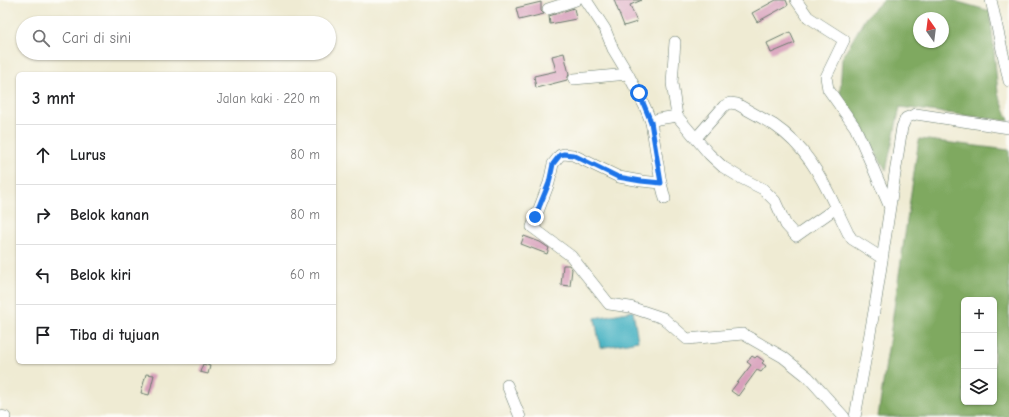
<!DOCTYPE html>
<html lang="id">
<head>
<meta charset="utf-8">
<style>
  body { margin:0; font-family:"Comic Neue",sans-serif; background:#f6f6f6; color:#202124 }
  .controls { position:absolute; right:12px; bottom:12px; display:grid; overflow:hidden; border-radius:6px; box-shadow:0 1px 3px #0004 }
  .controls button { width:36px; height:36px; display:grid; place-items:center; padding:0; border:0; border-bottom:1px solid #e0e0e0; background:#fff; color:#202124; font:20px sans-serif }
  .compass { position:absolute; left:913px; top:12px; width:36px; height:36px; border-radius:50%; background:#fff; box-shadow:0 1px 3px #0004; rotate:346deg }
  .stop { position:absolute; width:12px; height:12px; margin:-9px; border:3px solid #1a73e8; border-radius:50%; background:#fff }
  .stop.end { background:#1a73e8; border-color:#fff; box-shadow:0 1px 4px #0008 }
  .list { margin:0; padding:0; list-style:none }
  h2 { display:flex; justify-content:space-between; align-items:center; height:52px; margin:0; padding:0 16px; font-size:17px }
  h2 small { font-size:13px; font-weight:400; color:#757577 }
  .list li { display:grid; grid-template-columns:26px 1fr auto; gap:12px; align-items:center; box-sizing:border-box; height:60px; padding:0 16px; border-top:1px solid #e0e0e0 }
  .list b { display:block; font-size:15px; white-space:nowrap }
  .list em { font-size:13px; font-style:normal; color:#757577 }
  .icon { flex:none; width:22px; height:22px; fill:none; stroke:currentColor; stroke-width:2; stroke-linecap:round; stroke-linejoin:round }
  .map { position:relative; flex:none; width:1009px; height:417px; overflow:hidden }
  .search { position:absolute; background:#fff; box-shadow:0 1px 3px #0004; left:16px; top:16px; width:320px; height:44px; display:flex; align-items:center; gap:10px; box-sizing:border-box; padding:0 14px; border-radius:22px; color:#757577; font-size:15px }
  .panel { position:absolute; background:#fff; box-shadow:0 1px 3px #0004; left:16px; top:72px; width:320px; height:292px; border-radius:6px }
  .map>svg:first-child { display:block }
</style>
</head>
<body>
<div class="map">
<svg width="1009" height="417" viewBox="0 0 1009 417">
  <rect width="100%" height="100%" fill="#fdfcf7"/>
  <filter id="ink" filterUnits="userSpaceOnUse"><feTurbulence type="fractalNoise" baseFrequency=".025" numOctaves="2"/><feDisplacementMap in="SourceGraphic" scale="8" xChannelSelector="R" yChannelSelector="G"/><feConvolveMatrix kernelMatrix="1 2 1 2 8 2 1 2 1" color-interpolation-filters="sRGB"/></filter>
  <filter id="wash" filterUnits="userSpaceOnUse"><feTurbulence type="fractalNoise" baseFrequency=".012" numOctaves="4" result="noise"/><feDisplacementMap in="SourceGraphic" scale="16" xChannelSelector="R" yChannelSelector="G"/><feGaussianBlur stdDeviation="0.9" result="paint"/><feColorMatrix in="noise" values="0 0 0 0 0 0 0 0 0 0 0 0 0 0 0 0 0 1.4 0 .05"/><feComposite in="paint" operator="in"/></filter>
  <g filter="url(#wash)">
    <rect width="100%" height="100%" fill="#efebd3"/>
    <g fill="#7fa960" stroke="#4f734a" fill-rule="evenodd">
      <path d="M883,0H951L990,11L998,93L1009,121L900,107L886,170L840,94L842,58L866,17ZM919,18H943V42H919Z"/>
      <path d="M919,139L1009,150V417H878ZM964,300H994V402H964Z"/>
    </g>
    <polygon fill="#43b0c1" stroke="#31767a" points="633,311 638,341 600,348 595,318"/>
    <g id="blocks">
      <g fill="#d8a0bb">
        <polygon points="614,0 642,0 630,5 637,22 624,26"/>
        <polygon points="776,0 786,0 788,5 757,22 752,13"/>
        <polygon points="541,2 541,11 544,14 519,20 516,8"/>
        <polygon points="574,8 576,19 550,24 549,16"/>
        <polygon points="790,32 795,43 771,53 767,43"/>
        <polygon points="564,53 569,74 567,80 536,88 534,76 556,71 552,56"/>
        <polygon points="524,236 540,242 549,248 547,254 521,244"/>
        <polygon points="563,265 569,265 572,269 570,286 561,285"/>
        <polygon points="752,356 755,358 757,356 764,361 762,363 766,366 761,372 757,370 738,396 731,391 751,365 747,362"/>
        <polygon points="203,364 210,366 208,374 200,372"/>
        <polygon points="146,374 154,375 149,395 141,393"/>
      </g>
    </g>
  </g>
  <g filter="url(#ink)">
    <use href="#blocks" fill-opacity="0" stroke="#687a6c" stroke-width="1"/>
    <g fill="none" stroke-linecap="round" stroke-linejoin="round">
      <g stroke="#687a6c" stroke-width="12">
        <g id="minor">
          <polyline points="586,0 605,29 613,49 628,74 645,107 651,122 661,183 665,199"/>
          <polyline points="796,0 808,17 844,40 826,77 828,89 855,127 860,138 889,205"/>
          <polyline points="991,0 1009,81"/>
          <polyline points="548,9 576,0"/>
          <polyline points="675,42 672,83 677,116"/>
          <polyline points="574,79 628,74"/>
          <polyline points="651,122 658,119 677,116 709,154 723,167 741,178 763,189 775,201 786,225 796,236 836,208 848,233 852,239 882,258"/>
          <path d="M696,138L724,106L730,103L737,104C749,111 762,118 774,125C805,146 821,176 836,208"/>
          <polyline points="661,183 641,181 619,177 573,155 564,154 560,155 553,164 549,183 532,227 571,256 609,304 630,307 663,318 687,339 743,334 783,357 808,377 844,417"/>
          <polyline points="507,385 520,417"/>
          <polyline points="0,416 5,417"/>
          <polyline points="855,417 876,300 902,127 906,118 916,114 1009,128"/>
        </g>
      </g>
      <use href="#minor" stroke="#fff" stroke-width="11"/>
    </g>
  </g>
  <g fill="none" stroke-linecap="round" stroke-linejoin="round" filter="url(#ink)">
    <polyline stroke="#1a73e8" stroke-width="5" points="535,217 549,183 553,164 560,155 564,154 573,155 618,177 641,181 661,183 651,122 639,93"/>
  </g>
</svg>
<div class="controls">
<button>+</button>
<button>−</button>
<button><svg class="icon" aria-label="layers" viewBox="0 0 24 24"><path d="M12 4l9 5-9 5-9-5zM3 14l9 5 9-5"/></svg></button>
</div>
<svg class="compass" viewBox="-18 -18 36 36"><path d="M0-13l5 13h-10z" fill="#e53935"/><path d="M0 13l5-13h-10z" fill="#757577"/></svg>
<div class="stop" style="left:639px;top:93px"></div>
<div class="stop end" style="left:535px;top:217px"></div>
<div class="search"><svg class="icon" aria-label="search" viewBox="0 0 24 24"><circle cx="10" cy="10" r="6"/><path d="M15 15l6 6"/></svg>Cari di sini</div>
<section class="panel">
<h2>3 mnt<small>Jalan kaki · 220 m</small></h2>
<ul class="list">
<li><svg class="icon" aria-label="ahead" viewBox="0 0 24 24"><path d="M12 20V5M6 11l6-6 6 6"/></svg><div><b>Lurus</b></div><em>80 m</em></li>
<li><svg class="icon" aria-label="right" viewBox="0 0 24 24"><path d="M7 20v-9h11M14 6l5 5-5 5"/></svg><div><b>Belok kanan</b></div><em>80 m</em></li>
<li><svg class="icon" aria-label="left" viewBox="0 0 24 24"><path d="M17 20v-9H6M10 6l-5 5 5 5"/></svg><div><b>Belok kiri</b></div><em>60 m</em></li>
<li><svg class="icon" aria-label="arrive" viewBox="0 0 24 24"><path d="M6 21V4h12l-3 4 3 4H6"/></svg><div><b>Tiba di tujuan</b></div></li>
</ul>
</section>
</div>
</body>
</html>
